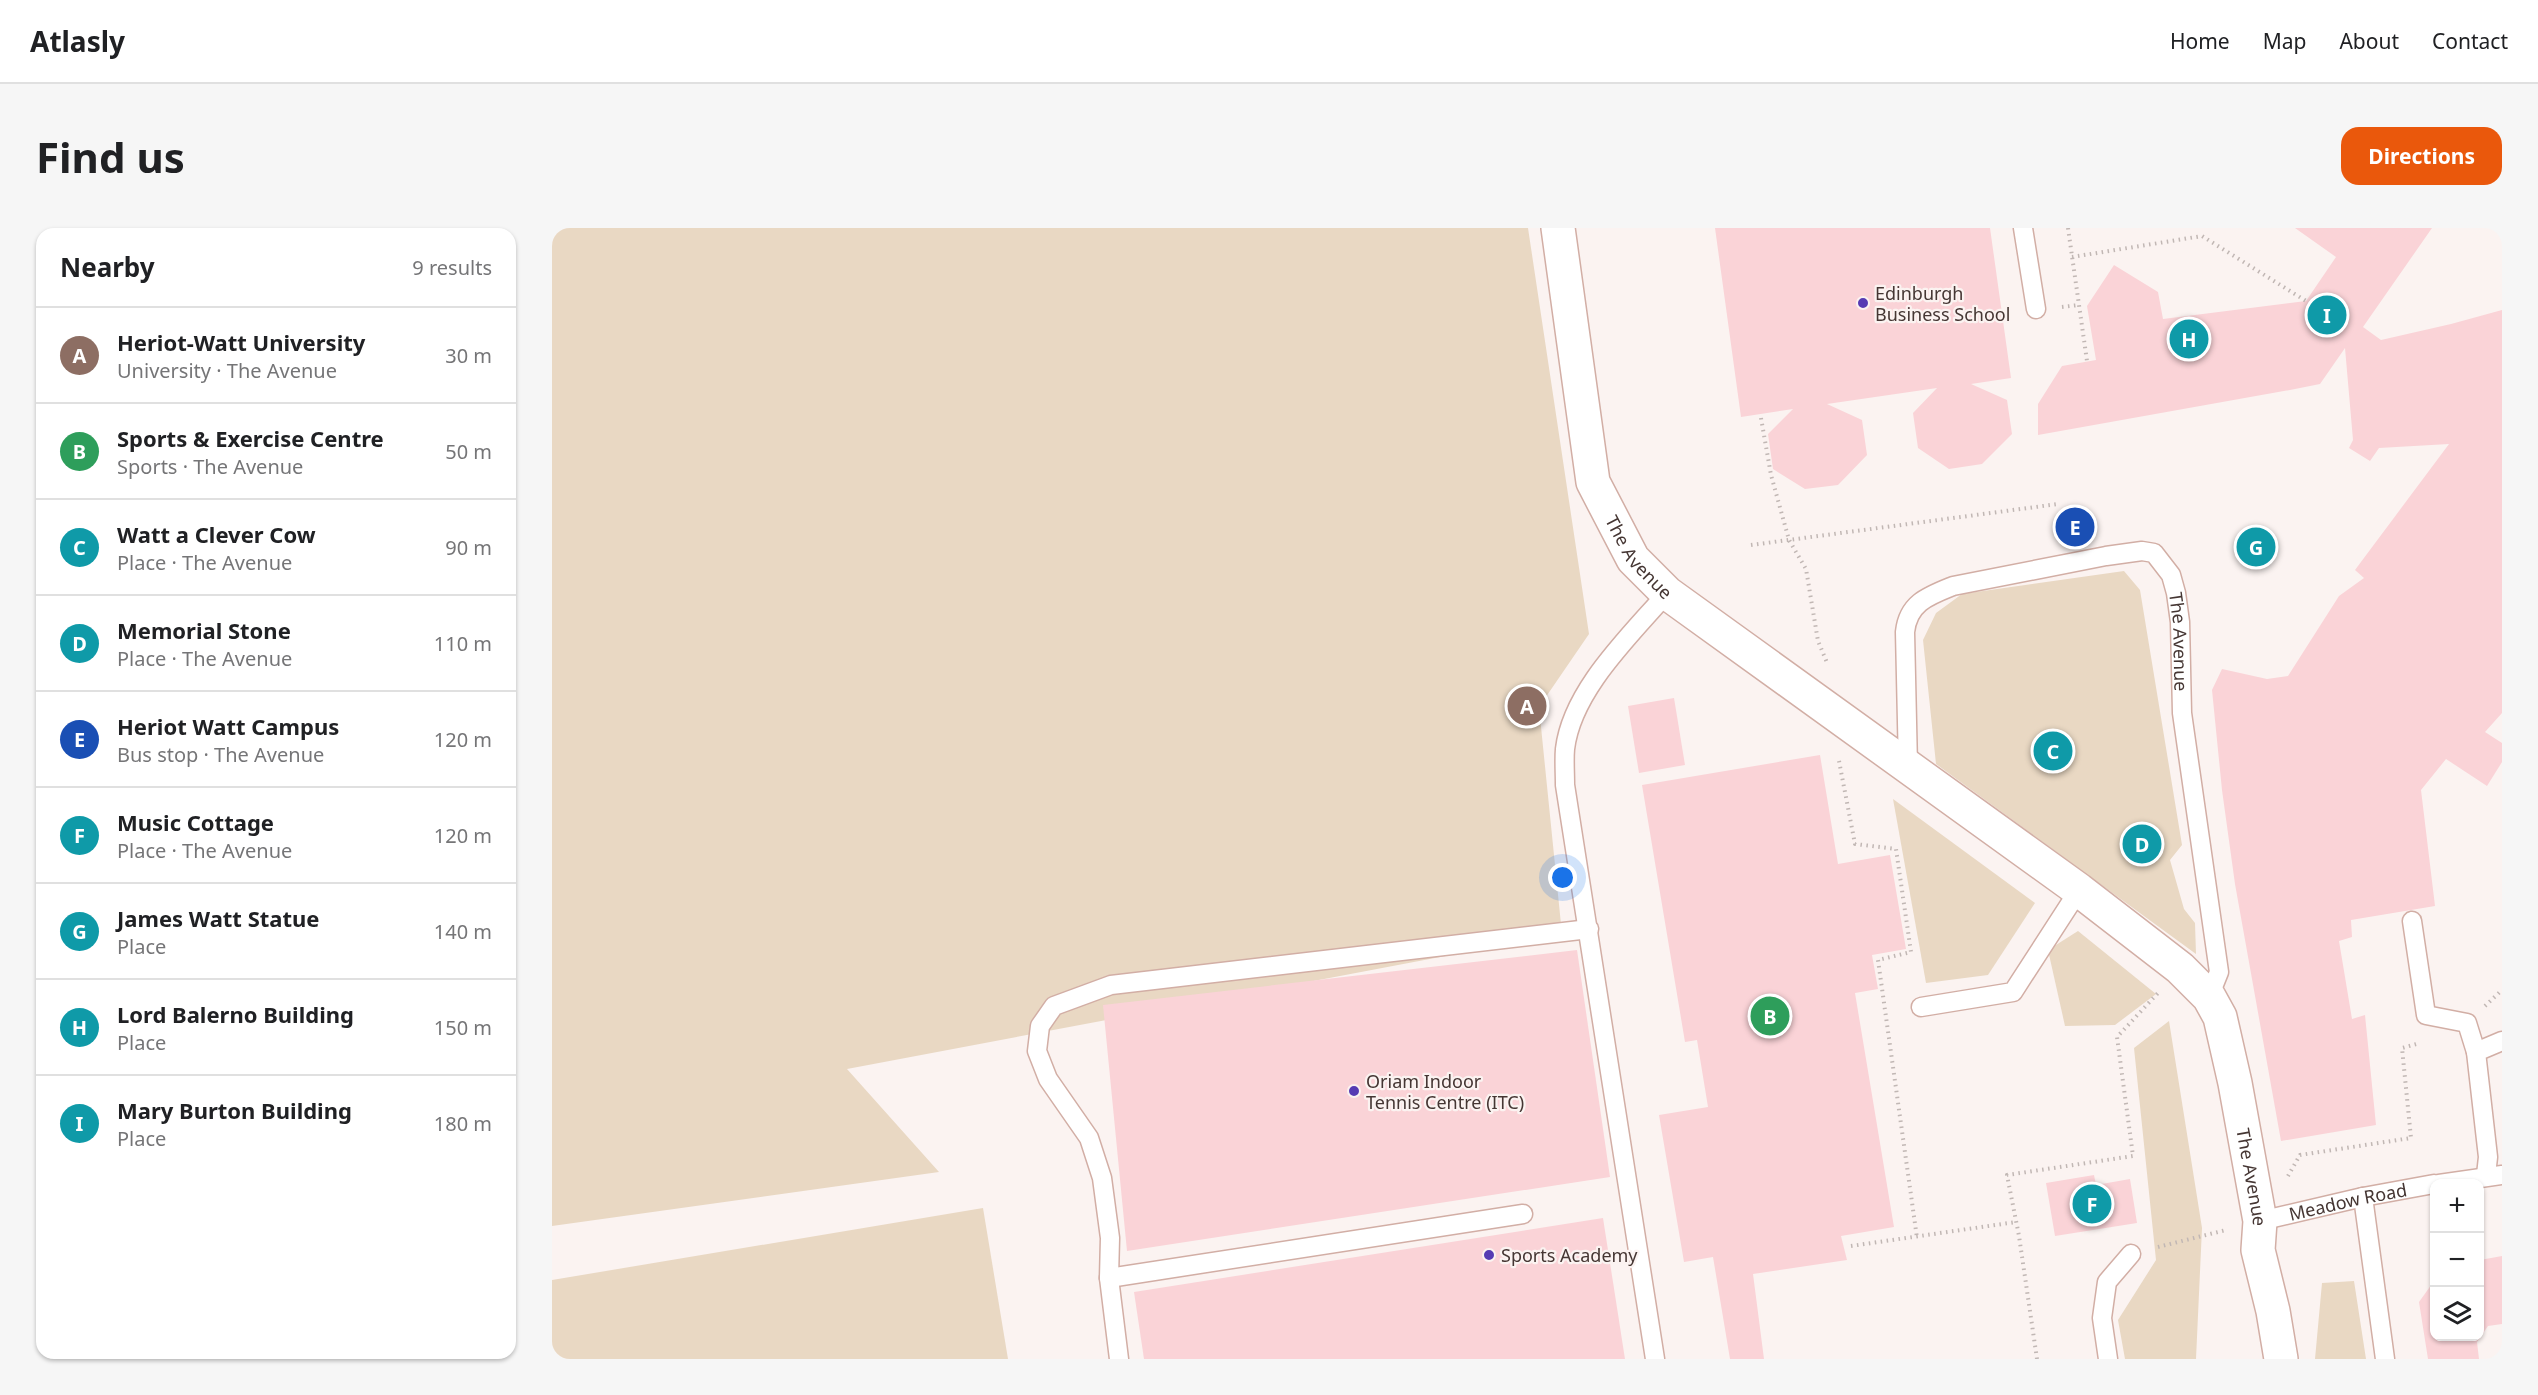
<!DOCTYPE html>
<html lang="en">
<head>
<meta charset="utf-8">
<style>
  body { margin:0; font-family:"Noto Sans",sans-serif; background:#f6f6f6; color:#202124 }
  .controls { position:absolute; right:18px; bottom:18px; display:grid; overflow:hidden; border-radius:12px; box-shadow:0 2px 4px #0004 }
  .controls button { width:54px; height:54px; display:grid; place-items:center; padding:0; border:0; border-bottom:2px solid #e0e0e0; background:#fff; color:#202124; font:30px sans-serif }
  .you { position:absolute; left:1011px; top:650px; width:21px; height:21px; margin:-15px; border:4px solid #fff; border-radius:50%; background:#1a73e8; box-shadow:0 0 0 9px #1a73e833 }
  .badge { display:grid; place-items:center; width:39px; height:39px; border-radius:50%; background:#ea580c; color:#fff; font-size:20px; font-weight:700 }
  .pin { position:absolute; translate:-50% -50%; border:3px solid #fff; box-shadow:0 2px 6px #0006 }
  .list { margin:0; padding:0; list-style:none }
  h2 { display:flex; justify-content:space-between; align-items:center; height:78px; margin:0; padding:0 24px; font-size:26px }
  h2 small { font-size:20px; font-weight:400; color:#757577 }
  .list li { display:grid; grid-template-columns:39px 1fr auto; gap:18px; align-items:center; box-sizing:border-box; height:96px; padding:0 24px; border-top:2px solid #e0e0e0 }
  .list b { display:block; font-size:22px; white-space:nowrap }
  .list p { margin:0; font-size:20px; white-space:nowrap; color:#757577 }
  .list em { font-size:20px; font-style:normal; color:#757577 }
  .icon { flex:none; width:33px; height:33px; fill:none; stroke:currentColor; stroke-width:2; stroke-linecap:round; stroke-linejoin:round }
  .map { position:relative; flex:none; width:1950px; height:1131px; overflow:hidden; border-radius:18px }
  header { display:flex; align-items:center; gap:36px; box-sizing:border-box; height:84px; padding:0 30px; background:#fff; border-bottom:2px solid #e0e0e0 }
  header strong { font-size:28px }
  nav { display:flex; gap:33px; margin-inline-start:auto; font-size:21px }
  .intro { display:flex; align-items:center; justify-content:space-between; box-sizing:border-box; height:144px; padding:0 36px }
  h1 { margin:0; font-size:42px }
  .button { padding:15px 27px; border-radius:18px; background:#ea580c; color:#fff; font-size:21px; font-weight:700 }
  main { display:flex; gap:36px; padding:0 36px }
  aside { flex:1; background:#fff; border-radius:18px; box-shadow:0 2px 4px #0004 }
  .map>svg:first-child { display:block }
</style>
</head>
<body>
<header>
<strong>Atlasly</strong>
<nav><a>Home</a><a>Map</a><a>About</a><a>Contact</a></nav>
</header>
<div class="intro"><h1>Find us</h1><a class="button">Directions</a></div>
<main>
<aside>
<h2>Nearby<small>9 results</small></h2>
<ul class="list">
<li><span class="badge" style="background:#8d6e63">A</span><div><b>Heriot-Watt University</b><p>University · The Avenue</p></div><em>30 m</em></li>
<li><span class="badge" style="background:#2e9e5b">B</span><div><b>Sports &amp; Exercise Centre</b><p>Sports · The Avenue</p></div><em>50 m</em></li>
<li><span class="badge" style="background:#0f9aa8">C</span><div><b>Watt a Clever Cow</b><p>Place · The Avenue</p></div><em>90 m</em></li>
<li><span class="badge" style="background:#0f9aa8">D</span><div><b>Memorial Stone</b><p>Place · The Avenue</p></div><em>110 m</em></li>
<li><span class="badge" style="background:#1a4fb4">E</span><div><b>Heriot Watt Campus</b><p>Bus stop · The Avenue</p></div><em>120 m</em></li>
<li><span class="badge" style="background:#0f9aa8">F</span><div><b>Music Cottage</b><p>Place · The Avenue</p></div><em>120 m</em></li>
<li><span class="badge" style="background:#0f9aa8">G</span><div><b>James Watt Statue</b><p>Place</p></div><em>140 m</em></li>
<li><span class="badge" style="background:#0f9aa8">H</span><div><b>Lord Balerno Building</b><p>Place</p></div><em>150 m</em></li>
<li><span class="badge" style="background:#0f9aa8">I</span><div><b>Mary Burton Building</b><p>Place</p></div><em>180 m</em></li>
</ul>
</aside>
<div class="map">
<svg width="1950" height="1131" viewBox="0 0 1950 1131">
  <rect width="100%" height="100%" fill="#fbf3f1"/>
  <g fill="#e9d8c3">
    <polygon points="0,0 976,0 1037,406 987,479 1010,706 295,841 387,944 0,998"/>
    <polygon points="1572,343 1588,362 1630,617 1618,632 1632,681 1643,695 1644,726 1384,536 1371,412 1384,385 1410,366"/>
    <polygon points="1341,571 1483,675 1436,747 1374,755"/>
    <polygon points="1526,703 1604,766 1563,797 1513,798 1496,722"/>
    <polygon points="1617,793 1650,1000 1644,1131 1573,1131 1566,1092 1604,1032 1582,820"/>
    <polygon points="431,980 456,1131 0,1131 0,1052"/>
    <polygon points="1802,1053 1814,1131 1763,1131 1770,1055"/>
  </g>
  <g fill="#fad3d7">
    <polygon points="1163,0 1438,0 1459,150 1419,156 1455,172 1460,206 1430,236 1397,241 1366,220 1361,185 1385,160 1275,176 1310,192 1315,227 1286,257 1253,261 1221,241 1216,206 1241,181 1189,189"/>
    <polygon points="1743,0 1880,0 1811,99 1829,112 1899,96 1950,82 1950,485 1933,504 1950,515 1950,534 1935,558 1894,531 1869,562 1883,678 1799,692 1800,709 1787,713 1800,791 1813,787 1824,897 1729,913 1683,656 1670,562 1660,462 1670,441 1715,451 1736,448 1787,368 1812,350 1803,342 1897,216 1827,220 1818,233 1797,220 1801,212 1793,120 1768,156 1738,162 1486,207 1486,176 1510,138 1544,132 1535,78 1562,37 1606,64 1611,91 1754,73 1784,29"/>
    <polygon points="1122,470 1133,537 1087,545 1076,478"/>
    <polygon points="1268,527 1286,636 1338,627 1354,721 1320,727 1326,761 1303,765 1342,999 1289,1008 1295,1032 1201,1046 1212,1131 1178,1131 1161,1029 1132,1034 1107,887 1156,879 1145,812 1133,814 1090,557"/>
    <polygon points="1025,722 1058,949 575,1023 551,777"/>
    <polygon points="1542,947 1544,957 1578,951 1585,995 1503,1008 1494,955"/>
    <polygon points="1051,990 1073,1131 592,1131 582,1064"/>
    <polygon points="1950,1028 1950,1096 1936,1098 1925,1114 1927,1131 1876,1131 1867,1074 1882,1053 1882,1108 1928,1108 1928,1032"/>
  </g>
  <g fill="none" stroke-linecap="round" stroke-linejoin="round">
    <g stroke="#d2aea5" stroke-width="21">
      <g id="lane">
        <polyline points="1471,0 1484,81"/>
        <path id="s1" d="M1356,539L1353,404C1356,375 1376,368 1401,358L1554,328L1590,323L1602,325L1619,347L1624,365L1628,394L1630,485L1667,744L1657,769"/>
        <polyline points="1860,693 1874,787 1915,795 1924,824"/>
        <polyline points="1369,779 1461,764 1527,662"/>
        <polyline points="1934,947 1936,929 1924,824 1950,813"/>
        <polyline points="1887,956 1950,947"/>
        <polyline points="1811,969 1833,1131"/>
        <path id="s2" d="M1708,993L1811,969L1882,956"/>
        <polyline points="557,1050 971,986"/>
        <polyline points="567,1131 557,1050 558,1010 550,950 537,910 496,851 485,823 488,798 502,778 559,757 1037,701"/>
        <path d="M1103,1131L1013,557C1013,545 1012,532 1013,521C1020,462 1078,408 1115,365"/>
        <polyline points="1556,1131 1550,1090 1555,1054 1579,1026"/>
      </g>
    </g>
    <g stroke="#d2aea5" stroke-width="36">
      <g id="street">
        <path id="s3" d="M1006,0L1041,254L1081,331L1115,365L1527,662L1628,740L1657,769L1668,789L1683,855L1708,993L1706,1022L1721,1083L1729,1131"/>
      </g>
    </g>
    <g stroke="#c1b7b4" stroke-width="4" stroke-dasharray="1.5 4.5" stroke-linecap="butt">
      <polyline points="1516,0 1535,133"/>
      <polyline points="1520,29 1650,8 1754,73"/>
      <polyline points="1510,79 1527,77"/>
      <polyline points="1209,190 1219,247 1237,312 1254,341 1266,413 1276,437"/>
      <polyline points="1199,317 1506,276"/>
      <polyline points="1287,533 1303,616 1344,621 1359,724 1326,732 1365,1010"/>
      <polyline points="1933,778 1950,762"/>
      <polyline points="1736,948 1748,927 1859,910 1850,820 1868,815"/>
      <polyline points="1299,1018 1464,994"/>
      <polyline points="1606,1019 1674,1002"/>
      <polyline points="1485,1131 1467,1008 1455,947 1581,928 1565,809 1606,765"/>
    </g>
    <use href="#lane" stroke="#fff" stroke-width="18"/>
    <use href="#street" stroke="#fff" stroke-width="33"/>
  </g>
  <g fill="#563bb3" stroke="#fbf3f1" stroke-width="2">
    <circle cx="1311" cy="75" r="6"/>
    <circle cx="802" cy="863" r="6"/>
    <circle cx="937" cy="1027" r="6"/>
  </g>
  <g text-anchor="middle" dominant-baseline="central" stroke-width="4.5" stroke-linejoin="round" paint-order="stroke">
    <g font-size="18" fill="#453633" stroke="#fbf3f1" text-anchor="start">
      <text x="1323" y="65">Edinburgh<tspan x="1323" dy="21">Business School</tspan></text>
      <text x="814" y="853">Oriam Indoor<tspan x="814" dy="21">Tennis Centre (ITC)</tspan></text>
      <text x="949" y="1027">Sports Academy</text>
    </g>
    <g font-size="18" fill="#453633" stroke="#fbf3f1">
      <text stroke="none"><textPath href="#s3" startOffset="345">The Avenue</textPath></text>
      <text stroke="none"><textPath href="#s1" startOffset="506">The Avenue</textPath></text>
      <text stroke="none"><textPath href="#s3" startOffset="1254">The Avenue</textPath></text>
      <text stroke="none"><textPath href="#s2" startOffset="90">Meadow Road</textPath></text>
    </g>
  </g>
</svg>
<div class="controls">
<button>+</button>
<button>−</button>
<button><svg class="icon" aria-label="layers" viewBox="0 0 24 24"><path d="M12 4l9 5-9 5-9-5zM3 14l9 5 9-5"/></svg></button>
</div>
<div class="you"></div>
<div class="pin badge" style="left:975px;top:478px;background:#8d6e63">A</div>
<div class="pin badge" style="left:1218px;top:788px;background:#2e9e5b">B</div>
<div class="pin badge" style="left:1501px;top:523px;background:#0f9aa8">C</div>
<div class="pin badge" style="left:1590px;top:616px;background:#0f9aa8">D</div>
<div class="pin badge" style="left:1523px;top:299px;background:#1a4fb4">E</div>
<div class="pin badge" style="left:1540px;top:976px;background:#0f9aa8">F</div>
<div class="pin badge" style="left:1704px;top:319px;background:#0f9aa8">G</div>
<div class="pin badge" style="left:1637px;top:111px;background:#0f9aa8">H</div>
<div class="pin badge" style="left:1775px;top:87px;background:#0f9aa8">I</div>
</div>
</main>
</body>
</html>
